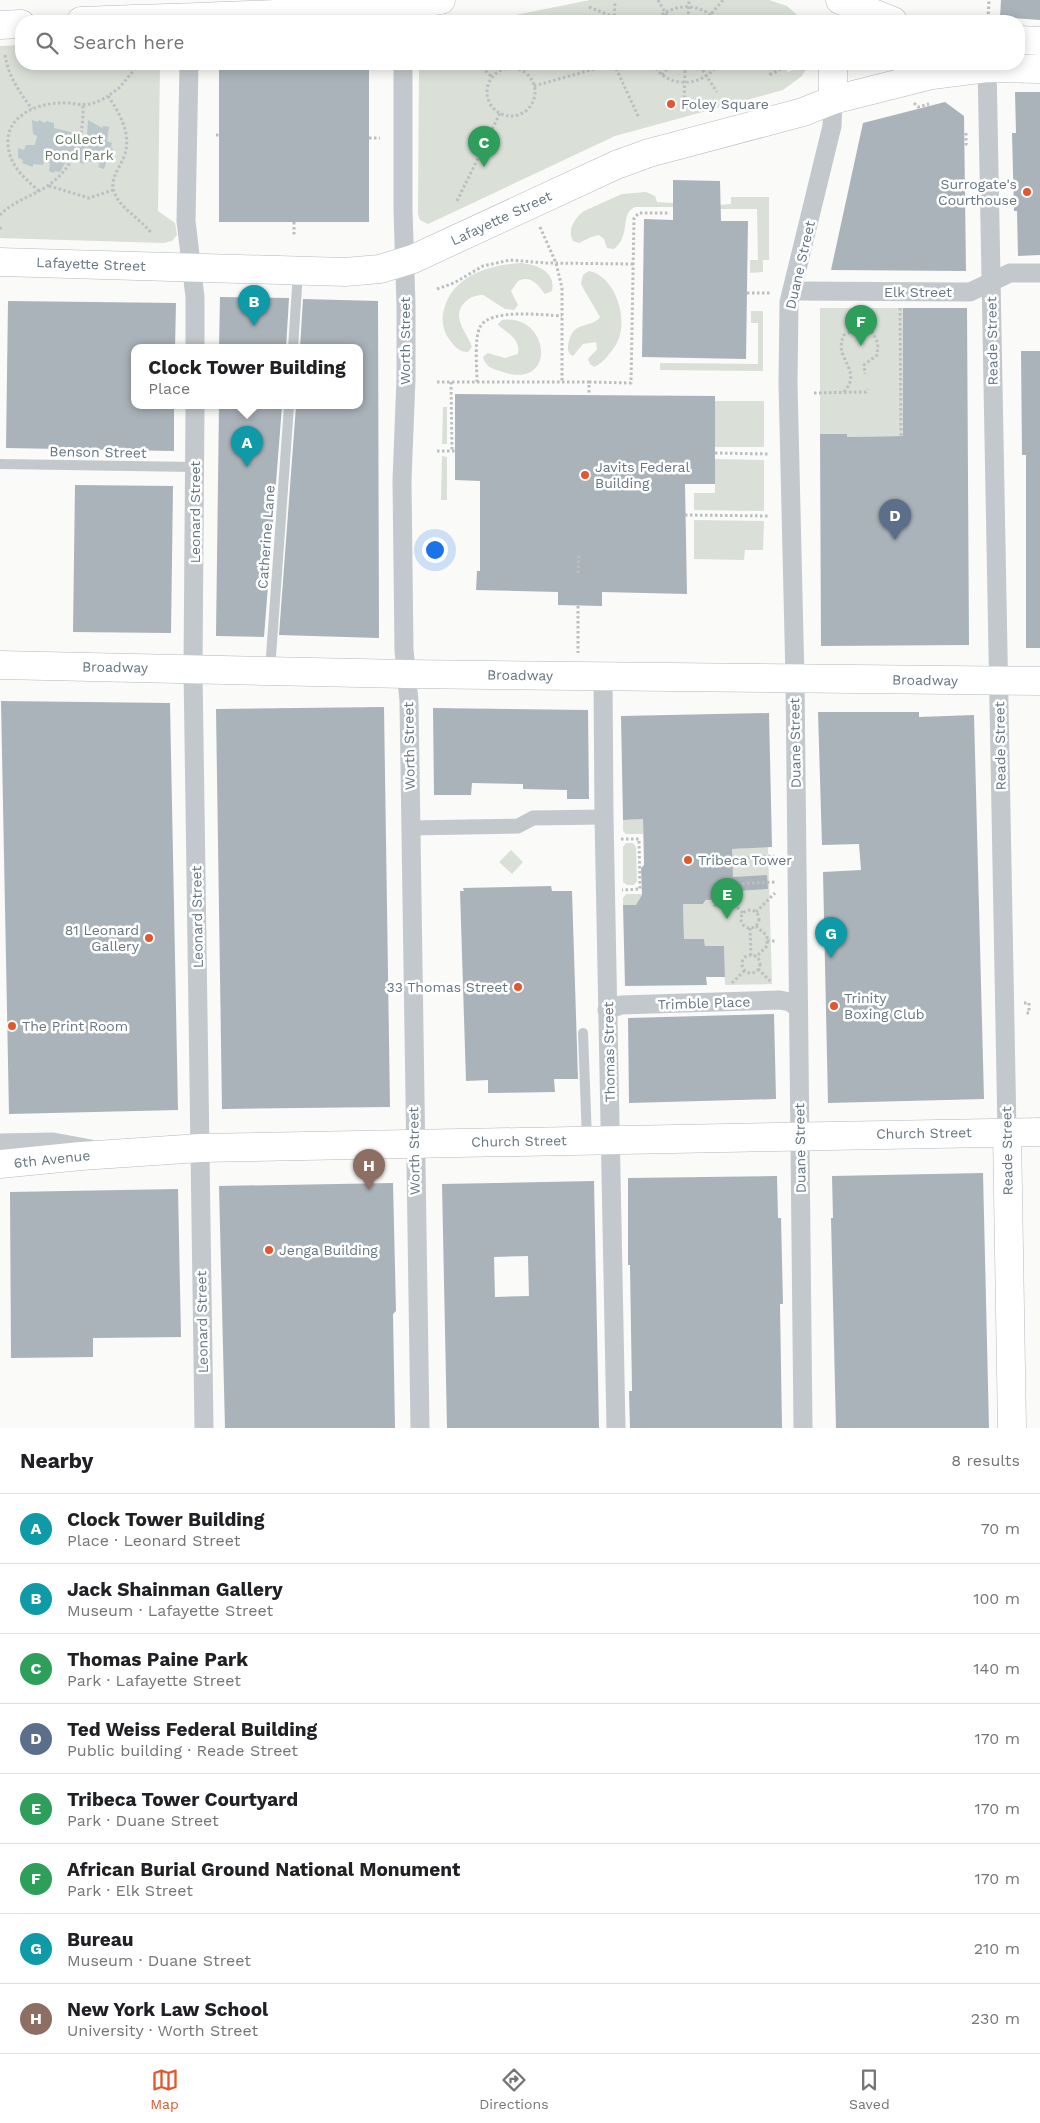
<!DOCTYPE html>
<html lang="en">
<head>
<meta charset="utf-8">
<style>
  body { margin:0; font-family:"Work Sans",sans-serif; background:#f2f2f2; color:#202124 }
  .you { position:absolute; left:434px; top:549px; width:18px; height:18px; margin:-12px; border:4px solid #fff; border-radius:50%; background:#1a73e8; box-shadow:0 0 0 8px #1a73e833 }
  .badge { display:grid; place-items:center; width:32px; height:32px; border-radius:50%; background:#e4572e; color:#fff; font-size:16px; font-weight:700 }
  .pin { position:absolute; translate:-50% -41px; filter:drop-shadow(0 1px 2px #0008) }
  .pin::after { content:''; position:absolute; top:26px; width:18px; height:15px; background:inherit; clip-path:polygon(0 0,100% 0,50% 100%) }
  .popup { position:absolute; left:131px; top:344px; width:232px; height:65px; box-sizing:border-box; display:grid; place-content:center; border-radius:10px; background:#fff; filter:drop-shadow(0 1px 4px #0005); font-size:16px; white-space:nowrap; color:#757577 }
  .popup b { font-size:19px; color:#202124 }
  .popup::after { content:''; position:absolute; left:50%; top:100%; margin-left:-10px; border:10px solid transparent; border-top-color:#fff }
  .list { margin:0; padding:0; list-style:none }
  h2 { display:flex; justify-content:space-between; align-items:center; height:65px; margin:0; padding:0 20px; font-size:21px }
  h2 small { font-size:16px; font-weight:400; color:#757577 }
  .list li { display:grid; grid-template-columns:32px 1fr auto; gap:15px; align-items:center; box-sizing:border-box; height:70px; padding:0 20px; border-top:1px solid #e0e0e0 }
  .list b { display:block; font-size:19px; white-space:nowrap }
  .list p { margin:0; font-size:16px; white-space:nowrap; color:#757577 }
  .list em { font-size:16px; font-style:normal; color:#757577 }
  .icon { flex:none; width:28px; height:28px; fill:none; stroke:currentColor; stroke-width:2; stroke-linecap:round; stroke-linejoin:round }
  .map { position:relative; flex:none; width:1040px; height:1428px; overflow:hidden }
  .search { position:absolute; background:#fff; box-shadow:0 2px 12px #0003; left:15px; right:15px; top:15px; height:55px; display:flex; align-items:center; gap:12px; box-sizing:border-box; padding:0 18px; border-radius:20px; color:#757577; font-size:19px }
  .sheet { height:625px; background:#fff }
  nav { display:flex; justify-content:space-around; align-items:center; box-sizing:border-box; height:70px; border-top:1px solid #e0e0e0; background:#fff; font-size:14px; color:#757577 }
  nav a { display:grid; justify-items:center; gap:2px }
  nav .on { color:#e4572e }
  .map>svg:first-child { display:block }
</style>
</head>
<body>
<div class="map">
<svg width="1040" height="1428" viewBox="0 0 1040 1428">
  <rect width="100%" height="100%" fill="#fafaf8"/>
  <g fill="#dadfd7">
    <polygon points="590,0 769,0 787,6 804,21 485,21"/>
    <polygon points="21,45 21,64 160,64 158,211 175,223 177,235 172,241 163,243 0,238 0,46"/>
    <polygon points="419,64 783,64 788,72 804,64 809,64 802,76 783,90 615,136 428,224 420,220 418,214"/>
    <path d="M646,192L655,196L657,202L673,203V207H635C619,214 632,234 614,249L607,248L604,239L599,235L591,237L579,243L573,241C567,229 575,218 584,211L622,194Z"/>
    <polygon points="731,197 769,197 769,260 763,260 763,272 750,273 750,260 758,260 757,209 720,209 720,205 731,204"/>
    <path d="M522,263C538,265 556,272 552,291L545,294C537,284 531,275 518,281L511,291L518,305L514,310L505,309L483,295C476,295 470,297 465,302C450,317 467,332 472,347L468,352C459,352 454,346 449,339C442,329 441,318 445,306C455,274 493,264 522,263Z"/>
    <path d="M589,271C614,276 626,313 620,335C618,343 612,351 606,358C602,362 599,365 594,367L590,364L588,359L597,349L596,342L583,344L573,356C568,353 568,351 568,346C572,318 591,330 600,317L583,288L581,283L583,275Z"/>
    <polygon points="820,308 903,308 903,436 847,437 846,434 820,434"/>
    <polygon points="751,311 763,311 763,371 660,370 660,363 758,364 758,323 751,323"/>
    <path d="M502,320C551,313 558,393 500,371C492,369 485,366 483,357L488,353L505,358L518,354C521,340 508,333 499,326L498,324Z"/>
    <rect x="715" y="401" width="49" height="46"/>
    <polygon points="443,407 447,407 447,444 442,444"/>
    <polygon points="442,456 447,457 447,500 441,500"/>
    <polygon points="715,459 764,460 764,511 694,510 694,493 715,493"/>
    <polygon points="694,520 764,521 763,550 745,550 744,560 694,559"/>
    <polygon points="643,819 643,834 626,834 623,831 623,820"/>
    <polygon points="626,843 633,843 636,847 637,881 634,885 627,885 623,882 623,847"/>
    <polygon points="768,847 772,984 725,985 724,946 705,946 704,939 684,939 683,904 703,904 707,900 732,901 735,899 732,892 732,849"/>
    <polygon points="511,850 523,862 512,874 499,862"/>
    <polygon points="626,894 642,894 641,900 645,905 623,905 623,898"/>
  </g>
  <polygon fill="#bbc7cb" points="32,120 38,122 39,120 45,123 46,121 54,123 54,128 87,136 88,120 102,128 103,126 109,127 107,141 112,143 111,148 114,150 111,161 107,160 104,169 98,167 100,164 96,162 98,159 93,157 91,162 85,160 84,164 68,158 60,172 55,171 54,173 49,171 50,163 44,162 43,165 33,164 33,167 22,163 23,160 18,158 18,148 24,150 26,145 35,145 37,136 33,134"/>
  <g fill="#aab3b9" fill-rule="evenodd">
    <polygon points="1001,0 1040,0 1040,20 1000,17"/>
    <rect x="219" y="64" width="150" height="158"/>
    <polygon points="1015,92 1040,92 1040,255 1018,256 1017,211 1014,211 1012,133 1016,133"/>
    <polygon points="945,102 964,116 966,271 831,270 863,123"/>
    <polygon points="673,180 720,181 721,221 748,221 746,359 642,357 644,219 673,220"/>
    <polygon points="220,297 289,298 286,348 219,348"/>
    <polygon points="303,299 378,301 379,638 279,635 296,406 360,406 360,348 300,348"/>
    <polygon points="8,301 176,303 175,348 134,348 134,406 174,406 174,451 6,448"/>
    <polygon points="903,308 967,308 969,645 821,646 820,434 847,434 847,437 903,436"/>
    <polygon points="1021,351 1040,351 1040,648 1026,648 1026,455 1022,455"/>
    <polygon points="455,394 715,396 715,484 685,484 687,594 602,592 602,606 558,605 558,592 476,590 477,571 480,571 480,481 455,480"/>
    <polygon points="219,406 282,406 264,637 216,636"/>
    <polygon points="75,485 173,486 171,633 73,632"/>
    <polygon points="1,701 170,703 178,1110 9,1114"/>
    <polygon points="384,707 390,1107 222,1109 216,709"/>
    <polygon points="433,708 588,710 589,799 567,799 567,790 523,789 523,784 472,783 471,795 434,795"/>
    <polygon points="818,712 919,712 919,717 974,715 984,1099 828,1103 823,872 861,870 859,844 822,845"/>
    <polygon points="769,713 772,847 732,849 733,877 767,875 768,889 735,891 735,900 706,900 703,904 683,904 684,939 704,939 705,946 724,946 725,977 706,977 707,985 625,986 623,905 636,905 642,895 641,868 644,865 643,819 623,820 621,716"/>
    <polygon points="551,886 552,891 572,891 578,1079 554,1079 555,1092 488,1093 488,1080 466,1081 460,891 464,891 463,888"/>
    <polygon points="774,1014 776,1099 629,1103 628,1018"/>
    <polygon points="983,1173 989,1428 836,1428 831,1218 833,1218 832,1176"/>
    <polygon points="777,1176 778,1218 781,1218 783,1304 780,1304 782,1428 630,1428 629,1391 632,1391 630,1265 628,1265 628,1178"/>
    <path d="M594,1181L599,1428H447L442,1184ZM528,1256L529,1296L495,1297L494,1257Z"/>
    <polygon points="393,1183 396,1311 393,1314 395,1428 225,1428 219,1186"/>
    <polygon points="178,1189 181,1337 93,1338 93,1357 11,1358 10,1192"/>
  </g>
  <g fill="none" stroke-linecap="round" stroke-linejoin="round">
    <g stroke="#b3babf" stroke-width="29">
      <g id="secondary">
        <polyline points="840,0 893,21"/>
        <path d="M81,21C201,16 322,16 441,0"/>
        <polyline points="0,25 21,24"/>
        <polyline points="1019,40 1040,41"/>
        <polyline points="833,64 833,100"/>
        <polyline points="0,262 345,272 380,269 413,259 616,165 649,153 803,112 833,100 932,75 987,68 1040,69"/>
        <polyline points="0,665 406,674 1040,681"/>
        <polyline points="1007,1132 1012,1428"/>
        <polyline points="0,1164 81,1156 200,1148 1040,1132"/>
      </g>
    </g>
    <g stroke="#bbbfc2" stroke-width="3" stroke-dasharray="2.5 2.5" stroke-linecap="butt">
      <polyline points="658,0 670,21"/>
      <polyline points="589,7 624,21"/>
      <polyline points="688,19 689,0"/>
      <polyline points="988,19 989,0"/>
      <polyline points="614,21 615,3"/>
      <path d="M654,21C673,3 699,1 717,21"/>
      <polyline points="676,21 688,19 698,21"/>
      <polyline points="705,21 723,0"/>
      <path d="M5,55C8,76 20,93 32,109"/>
      <path d="M139,64L119,88L108,96C120,113 131,134 125,154C120,169 108,179 115,194C120,208 142,220 152,234"/>
      <polyline points="478,64 492,77"/>
      <polyline points="614,64 639,118"/>
      <path d="M653,64C668,90 703,87 718,64"/>
      <polyline points="672,64 685,69 702,64"/>
      <polyline points="700,66 717,92"/>
      <circle cx="511" cy="92" r="24"/>
      <polyline points="662,75 671,64"/>
      <polyline points="770,75 790,64"/>
      <polyline points="770,75 773,64"/>
      <polyline points="534,86 612,64"/>
      <polyline points="684,103 685,69"/>
      <polyline points="914,103 918,107 929,104"/>
      <polyline points="966,133 966,144 969,146"/>
      <polyline points="216,135 219,135"/>
      <polyline points="369,138 380,138"/>
      <polyline points="49,186 89,198 113,190"/>
      <path d="M39,191C23,177 7,163 8,140C9,115 37,104 59,103C69,102 81,106 90,104C96,103 103,99 108,96"/>
      <polyline points="457,201 500,113"/>
      <path d="M0,215C10,204 26,198 39,191C73,173 84,141 83,104"/>
      <polyline points="294,222 294,235"/>
      <polyline points="0,227 1,230"/>
      <polyline points="540,227 556,263 562,288 562,382"/>
      <polyline points="437,289 454,283 483,266 510,260 546,263 633,264"/>
      <polyline points="747,293 771,293"/>
      <polyline points="900,308 901,436"/>
      <polyline points="437,382 589,382 589,395"/>
      <polyline points="451,382 452,451"/>
      <path d="M477,382C477,368 474,339 480,327C490,308 543,315 562,316"/>
      <polyline points="589,382 631,383 634,218 639,213 670,213"/>
      <path d="M844,392C864,369 832,359 844,335L858,328L873,333L878,344L877,355L864,365L865,374"/>
      <polyline points="814,393 866,392 868,389"/>
      <polyline points="437,451 455,451"/>
      <polyline points="715,453 770,454"/>
      <polyline points="685,515 770,516"/>
      <polyline points="578,573 579,553"/>
      <polyline points="578,606 578,653"/>
      <polyline points="621,839 639,839 640,889 622,890"/>
      <polyline points="733,858 774,856"/>
      <polyline points="732,884 775,882"/>
      <polyline points="713,900 714,905 734,904 743,913"/>
      <circle cx="750" cy="919" r="9"/>
      <polyline points="756,912 775,893"/>
      <polyline points="756,926 767,936 767,946 756,957"/>
      <polyline points="750,928 751,955"/>
      <polyline points="767,941 776,941"/>
      <circle cx="751" cy="964" r="9"/>
      <polyline points="758,969 770,981"/>
      <polyline points="732,983 745,970"/>
      <polyline points="1024,1003 1029,1003 1029,1013 1024,1013"/>
    </g>
    <g stroke="#c3c8cc" stroke-width="10">
      <polyline points="293,348 298,272"/>
      <polyline points="0,464 195,467"/>
      <polyline points="270,670 289,406"/>
      <polyline points="583,1033 587,1140"/>
    </g>
    <polyline stroke="#c3c8cc" stroke-width="15" points="410,828 518,826 533,818 604,817"/>
    <g stroke="#c3c8cc" stroke-width="19">
      <polyline points="189,64 186,221 195,297 195,348"/>
      <polyline points="403,64 403,210 406,305 406,379 402,480 404,650 409,701 420,1428"/>
      <polyline points="987,64 1007,1132"/>
      <polyline points="792,291 970,292 1010,273 1040,273"/>
      <polyline points="195,406 193,669 204,1428"/>
      <polyline points="603,676 604,817 616,1428"/>
      <polyline points="607,1010 621,1005 780,1000 790,1002 798,1008"/>
      <polyline points="0,1143 53,1142 91,1149"/>
      <polyline points="803,1428 795,679 788,383 789,302 832,126 833,100"/>
    </g>
    <use href="#secondary" stroke="#fff" stroke-width="28"/>
  </g>
  <g fill="#e4572e" stroke="#fff" stroke-width="2">
    <circle cx="671" cy="104" r="5"/>
    <circle cx="1027" cy="192" r="5"/>
    <circle cx="585" cy="475" r="5"/>
    <circle cx="688" cy="860" r="5"/>
    <circle cx="149" cy="938" r="5"/>
    <circle cx="518" cy="987" r="5"/>
    <circle cx="834" cy="1006" r="5"/>
    <circle cx="12" cy="1026" r="5"/>
    <circle cx="269" cy="1250" r="5"/>
  </g>
  <g text-anchor="middle" dominant-baseline="central" stroke-width="5" stroke-linejoin="round" paint-order="stroke">
    <g font-size="14" fill="#657683" stroke="#fff" text-anchor="start">
      <text x="681" y="104">Foley Square</text>
      <text x="1017" y="184" text-anchor="end">Surrogate's<tspan x="1017" dy="16">Courthouse</tspan></text>
      <text x="595" y="467">Javits Federal<tspan x="595" dy="16">Building</tspan></text>
      <text x="698" y="860">Tribeca Tower</text>
      <text x="139" y="930" text-anchor="end">81 Leonard<tspan x="139" dy="16">Gallery</tspan></text>
      <text x="508" y="987" text-anchor="end">33 Thomas Street</text>
      <text x="844" y="998">Trinity<tspan x="844" dy="16">Boxing Club</tspan></text>
      <text x="22" y="1026">The Print Room</text>
      <text x="279" y="1250">Jenga Building</text>
    </g>
    <g font-size="14" fill="#687a64" stroke="#fff">
      <text x="79" y="139">Collect<tspan x="79" dy="16">Pond Park</tspan></text>
    </g>
    <g font-size="14" fill="#657683" stroke="#fff">
      <text transform="translate(501 218) rotate(-25)">Lafayette Street</text>
      <text transform="translate(91 264) rotate(2)">Lafayette Street</text>
      <text transform="translate(800 265) rotate(-77)">Duane Street</text>
      <text x="918" y="292">Elk Street</text>
      <text transform="translate(405 341) rotate(-90)">Worth Street</text>
      <text transform="translate(992 341) rotate(-91)">Reade Street</text>
      <text transform="translate(98 452) rotate(1)">Benson Street</text>
      <text transform="translate(195 512) rotate(-90)">Leonard Street</text>
      <text transform="translate(266 537) rotate(-86)">Catherine Lane</text>
      <text transform="translate(115 667) rotate(1)">Broadway</text>
      <text transform="translate(520 675) rotate(1)">Broadway</text>
      <text transform="translate(925 680) rotate(1)">Broadway</text>
      <text transform="translate(795 743) rotate(-91)">Duane Street</text>
      <text transform="translate(409 746) rotate(-91)">Worth Street</text>
      <text transform="translate(1000 746) rotate(-91)">Reade Street</text>
      <text transform="translate(197 917) rotate(-91)">Leonard Street</text>
      <text transform="translate(704 1003) rotate(-2)">Trimble Place</text>
      <text transform="translate(609 1052) rotate(-91)">Thomas Street</text>
      <text transform="translate(924 1133) rotate(-1)">Church Street</text>
      <text transform="translate(519 1141) rotate(-1)">Church Street</text>
      <text transform="translate(800 1148) rotate(-91)">Duane Street</text>
      <text transform="translate(414 1151) rotate(-91)">Worth Street</text>
      <text transform="translate(1007 1151) rotate(-91)">Reade Street</text>
      <text transform="translate(52 1159) rotate(-6)">6th Avenue</text>
      <text transform="translate(202 1322) rotate(-91)">Leonard Street</text>
    </g>
  </g>
</svg>
<div class="you"></div>
<div class="pin badge" style="left:247px;top:467px;background:#0f9aa8">A</div>
<div class="popup"><b>Clock Tower Building</b>Place</div>
<div class="pin badge" style="left:254px;top:326px;background:#0f9aa8">B</div>
<div class="pin badge" style="left:484px;top:167px;background:#2e9e5b">C</div>
<div class="pin badge" style="left:895px;top:540px;background:#5c6f8a">D</div>
<div class="pin badge" style="left:727px;top:919px;background:#2e9e5b">E</div>
<div class="pin badge" style="left:861px;top:346px;background:#2e9e5b">F</div>
<div class="pin badge" style="left:831px;top:958px;background:#0f9aa8">G</div>
<div class="pin badge" style="left:369px;top:1190px;background:#8d6e63">H</div>
<div class="search"><svg class="icon" aria-label="search" viewBox="0 0 24 24"><circle cx="10" cy="10" r="6"/><path d="M15 15l6 6"/></svg>Search here</div>
</div>
<section class="sheet">
<h2>Nearby<small>8 results</small></h2>
<ul class="list">
<li><span class="badge" style="background:#0f9aa8">A</span><div><b>Clock Tower Building</b><p>Place · Leonard Street</p></div><em>70 m</em></li>
<li><span class="badge" style="background:#0f9aa8">B</span><div><b>Jack Shainman Gallery</b><p>Museum · Lafayette Street</p></div><em>100 m</em></li>
<li><span class="badge" style="background:#2e9e5b">C</span><div><b>Thomas Paine Park</b><p>Park · Lafayette Street</p></div><em>140 m</em></li>
<li><span class="badge" style="background:#5c6f8a">D</span><div><b>Ted Weiss Federal Building</b><p>Public building · Reade Street</p></div><em>170 m</em></li>
<li><span class="badge" style="background:#2e9e5b">E</span><div><b>Tribeca Tower Courtyard</b><p>Park · Duane Street</p></div><em>170 m</em></li>
<li><span class="badge" style="background:#2e9e5b">F</span><div><b>African Burial Ground National Monument</b><p>Park · Elk Street</p></div><em>170 m</em></li>
<li><span class="badge" style="background:#0f9aa8">G</span><div><b>Bureau</b><p>Museum · Duane Street</p></div><em>210 m</em></li>
<li><span class="badge" style="background:#8d6e63">H</span><div><b>New York Law School</b><p>University · Worth Street</p></div><em>230 m</em></li>
</ul>
</section>
<nav>
<a class="on"><svg class="icon" aria-label="map" viewBox="0 0 24 24"><path d="M3 6l6-2 6 2 6-2v14l-6 2-6-2-6 2zM9 4v14M15 6v14"/></svg>Map</a>
<a><svg class="icon" aria-label="directions" viewBox="0 0 24 24"><path d="M12 3l9 9-9 9-9-9zM9 14v-3h6M13 9l2 2-2 2"/></svg>Directions</a>
<a><svg class="icon" aria-label="saved" viewBox="0 0 24 24"><path d="M7 4h10v16l-5-4-5 4z"/></svg>Saved</a>
</nav>
</body>
</html>
